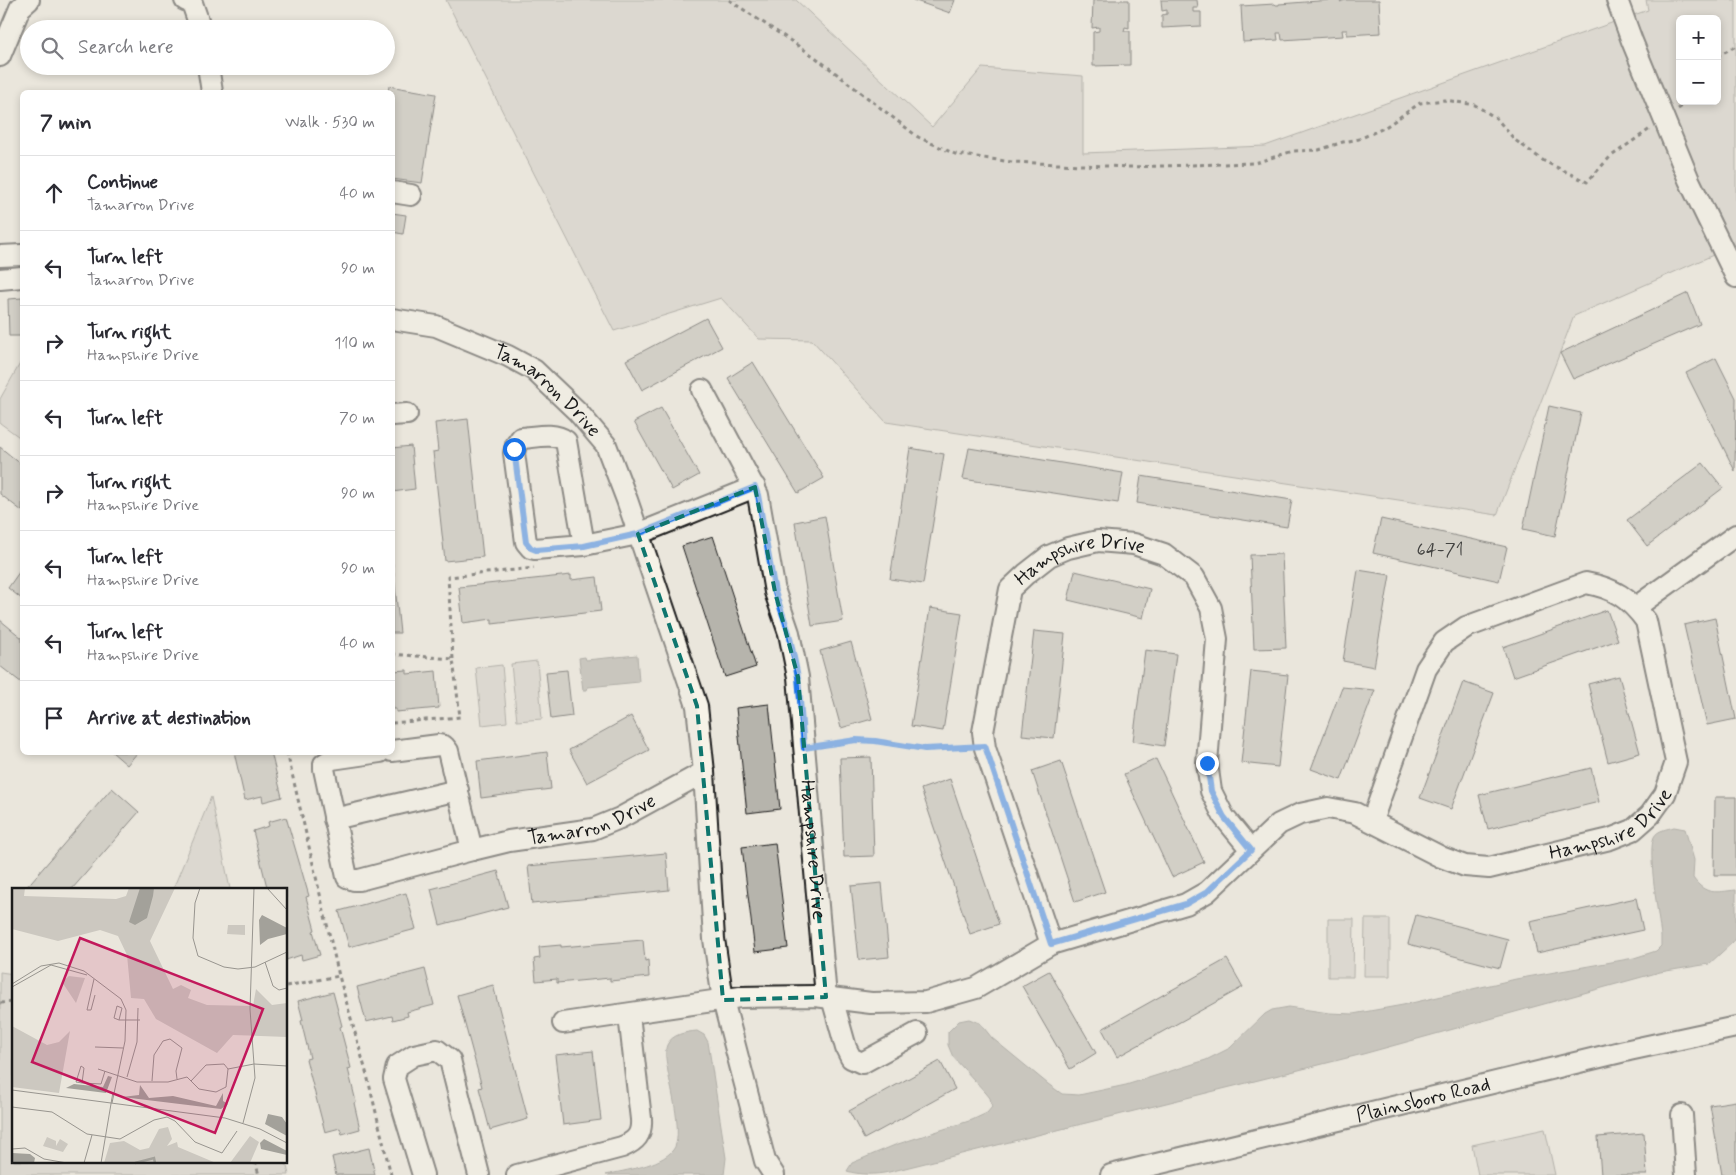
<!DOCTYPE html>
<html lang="en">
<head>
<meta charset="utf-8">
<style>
  body { margin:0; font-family:Mynerve,sans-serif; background:#f2f2f3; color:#2b2b33 }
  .controls { position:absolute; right:15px; top:15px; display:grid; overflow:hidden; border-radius:8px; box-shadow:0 2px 8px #0003 }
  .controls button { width:45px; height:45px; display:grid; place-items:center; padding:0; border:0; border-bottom:1px solid #e1e1e2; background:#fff; color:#2b2b33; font:25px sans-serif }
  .stop { position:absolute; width:15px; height:15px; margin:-11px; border:4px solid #1a73e8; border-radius:50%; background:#fff }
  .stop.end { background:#1a73e8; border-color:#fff; box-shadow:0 1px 5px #0008 }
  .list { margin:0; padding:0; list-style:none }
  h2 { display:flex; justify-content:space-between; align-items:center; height:65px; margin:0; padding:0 20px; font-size:21px }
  h2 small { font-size:16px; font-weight:400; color:#7c7c81 }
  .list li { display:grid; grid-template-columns:32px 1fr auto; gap:15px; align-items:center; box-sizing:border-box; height:75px; padding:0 20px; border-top:1px solid #e1e1e2 }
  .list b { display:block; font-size:19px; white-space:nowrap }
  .list p { margin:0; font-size:16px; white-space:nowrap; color:#7c7c81 }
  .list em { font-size:16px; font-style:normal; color:#7c7c81 }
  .icon { flex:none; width:28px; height:28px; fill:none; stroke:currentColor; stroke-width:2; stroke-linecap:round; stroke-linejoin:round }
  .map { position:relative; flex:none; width:1736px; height:1175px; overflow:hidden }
  .search { position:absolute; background:#fff; box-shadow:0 2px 8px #0003; left:20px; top:20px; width:375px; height:55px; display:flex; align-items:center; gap:12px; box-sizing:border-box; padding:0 18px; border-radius:28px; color:#7c7c81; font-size:19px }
  .panel { position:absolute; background:#fff; box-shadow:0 2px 8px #0003; left:20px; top:90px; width:375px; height:665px; border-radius:8px }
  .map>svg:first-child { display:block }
</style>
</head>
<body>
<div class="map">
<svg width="1736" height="1175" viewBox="0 0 1736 1175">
  <rect width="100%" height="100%" fill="#eae6dc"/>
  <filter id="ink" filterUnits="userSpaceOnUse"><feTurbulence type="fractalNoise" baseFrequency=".02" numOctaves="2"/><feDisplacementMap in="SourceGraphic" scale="10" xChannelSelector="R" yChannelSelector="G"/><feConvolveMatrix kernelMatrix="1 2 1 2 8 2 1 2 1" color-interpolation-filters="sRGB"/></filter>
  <g filter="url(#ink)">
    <g fill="#ccc8c0" stroke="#74726e" fill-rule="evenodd">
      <path d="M446,0H796L932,127L982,68L1083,76V153L1265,146L1648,10L1646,0H1736V245L1574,316L1497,515L886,422L812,340L759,339L721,298L614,331ZM1680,19H1717V101H1680Z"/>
      <polygon points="22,360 22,439 0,423 0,399"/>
      <polygon points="537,661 542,719 517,721 511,664"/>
      <polygon points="502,665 507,722 482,725 476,668"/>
      <polygon points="211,797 230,889 173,889"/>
      <polygon points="1328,919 1354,919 1353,977 1328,977"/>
      <polygon points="1365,919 1390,919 1390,976 1364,976"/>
      <polygon points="0,972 14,974 14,1161 286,1161 289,1175 0,1175"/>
      <polygon points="1545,1129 1555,1175 1478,1175 1472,1145"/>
    </g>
    <g fill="#a3a19a" stroke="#6d6c68">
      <polygon points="637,655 639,682 588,687 587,690 583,690 579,658 585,657 586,660"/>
      <path d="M1674,827L1685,829L1694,860L1693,878C1706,896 1716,892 1736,890V936L1733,942L1709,964L1660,972L1363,1054L889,1172C876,1175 859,1175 847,1171L852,1163L895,1145L972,1120L987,1113L992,1107L990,1098L986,1093L953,1057L948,1045V1032L959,1021L969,1019L980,1023L992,1038L1048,1084L1062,1094L1079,1095L1126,1085L1206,1060L1230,1048L1265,1014L1272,1010L1289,1007L1329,1013L1353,1014L1403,1005L1516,979L1634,958L1656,951L1661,946V936C1659,918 1647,852 1654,837C1657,830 1668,829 1674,827Z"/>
      <path d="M697,1031L704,1035L708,1042L726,1158L724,1175H606C625,1170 660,1166 673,1150C684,1137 671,1089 668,1072C667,1064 664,1052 667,1045C672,1034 686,1032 697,1031Z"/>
    </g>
    <g fill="#b6b4ac" stroke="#1c1c1c">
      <polygon points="913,0 955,0 950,13"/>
      <polygon points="1093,0 1129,0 1129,28 1125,27 1124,31 1130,31 1130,65 1093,66 1093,32 1099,31 1099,27 1092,28"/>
      <polygon points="1161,0 1197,0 1198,8 1193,8 1193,12 1201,12 1201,26 1162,28 1162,15 1167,14 1167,10 1162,11"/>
      <polygon points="1332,0 1340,0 1340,2 1345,0 1379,0 1381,33 1347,35 1347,30 1342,30 1343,36 1282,40 1281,33 1277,33 1278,40 1243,42 1241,6 1275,4 1276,5 1279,5 1279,4"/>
      <polygon points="389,86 436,94 422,183 392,179 392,92 388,92"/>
      <polygon points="392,213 406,215 403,234 392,232"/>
      <polygon points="1688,293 1700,324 1573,379 1560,353"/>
      <polygon points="22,298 22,336 9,336 8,299"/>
      <polygon points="706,318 722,347 642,390 626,360"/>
      <polygon points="1716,358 1736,398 1735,471 1686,373"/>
      <polygon points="753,362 824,478 798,493 728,378"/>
      <polygon points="1549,406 1581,413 1555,536 1523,529"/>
      <polygon points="661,408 699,475 672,490 634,422"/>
      <polygon points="468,419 483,557 445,561 433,452 438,451 435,423"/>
      <polygon points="411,446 415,489 392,492 392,448"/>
      <polygon points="0,447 22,465 22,511 0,494"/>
      <polygon points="910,448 944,454 923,584 890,579"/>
      <polygon points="969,448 1123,473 1118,503 963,479"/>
      <polygon points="1703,463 1723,488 1647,546 1627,520"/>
      <polygon points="1141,476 1292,500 1287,527 1137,503"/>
      <polygon points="825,516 843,621 812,626 795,522"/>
      <polygon points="1381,519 1507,547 1499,581 1373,553"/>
      <polygon points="713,536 756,667 725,677 682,546"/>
      <polygon points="1282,554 1286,648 1254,649 1250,555"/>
      <polygon points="392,558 400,633 392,633"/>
      <polygon points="22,568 22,599 8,588"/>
      <polygon points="1358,570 1390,575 1374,667 1343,661"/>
      <polygon points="1075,571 1150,589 1143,618 1068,600"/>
      <polygon points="571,575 571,580 597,577 601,611 492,624 492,619 463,623 459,587"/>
      <polygon points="930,608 962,613 943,731 911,726"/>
      <polygon points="1607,610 1618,640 1513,677 1503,647"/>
      <polygon points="1715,618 1736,719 1707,725 1684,625"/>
      <polygon points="0,620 22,638 22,683 0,666"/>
      <polygon points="1034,631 1065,634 1054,738 1022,735"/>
      <polygon points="851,642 872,719 841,728 820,651"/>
      <polygon points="1145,650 1176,654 1164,746 1133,741"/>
      <polygon points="407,670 407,674 436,671 439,708 396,712 396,709 392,709 392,671"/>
      <polygon points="567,670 572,716 551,719 546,672"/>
      <polygon points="1251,671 1288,675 1278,767 1241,763"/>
      <polygon points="1619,676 1640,753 1608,762 1588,684"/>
      <polygon points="1463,682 1494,693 1451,809 1420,798"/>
      <polygon points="1342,687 1375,690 1341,780 1311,769"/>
      <polygon points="769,704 780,809 747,813 736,708"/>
      <polygon points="631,716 649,750 587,783 569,750"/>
      <polygon points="112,752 138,752 127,765"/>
      <polygon points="234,752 271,752 282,797 263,802 262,796 245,800"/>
      <polygon points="547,752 551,789 481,798 477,761"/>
      <polygon points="871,757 874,856 844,857 840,758"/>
      <polygon points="1156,759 1204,862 1172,877 1124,774"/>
      <polygon points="1061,761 1105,892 1075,902 1032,771"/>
      <polygon points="1591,768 1599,802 1488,829 1479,795"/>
      <polygon points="950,779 999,924 970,934 921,789"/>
      <polygon points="112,788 139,812 72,889 25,889"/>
      <polygon points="1715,797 1736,797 1736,875 1714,875"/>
      <polygon points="286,817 309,896 306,897 315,930 313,931 320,955 302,960 301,955 286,960 286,889 263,889 267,887 253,831 269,826 268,822"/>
      <polygon points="775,843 788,948 755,952 742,847"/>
      <polygon points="666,853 669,890 532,904 528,866"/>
      <polygon points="498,871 508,907 440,925 431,889"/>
      <polygon points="882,883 889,957 859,960 851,886"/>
      <polygon points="406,893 416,929 349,947 339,911"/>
      <polygon points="1636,898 1643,930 1537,953 1530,921"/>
      <polygon points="1416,915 1508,939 1500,968 1408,944"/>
      <polygon points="643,940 645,961 648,960 649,977 610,981 610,978 557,983 557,979 536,981 534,959 540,958 539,947 561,945 561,947"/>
      <polygon points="1227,959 1243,987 1117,1057 1102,1029"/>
      <polygon points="425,969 434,1005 407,1012 408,1016 393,1020 392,1016 366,1022 357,987"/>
      <polygon points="1049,971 1096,1053 1070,1069 1022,986"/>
      <polygon points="493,985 528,1119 490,1130 479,1088 482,1087 457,995"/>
      <polygon points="333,992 342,1026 340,1027 351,1068 348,1069 356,1102 354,1103 360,1129 342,1134 340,1128 325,1132 306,1059 310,1058 301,1021 303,1020 298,1001"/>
      <polygon points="593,1051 601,1120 563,1125 555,1055"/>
      <polygon points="940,1061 955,1089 864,1139 849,1111"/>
      <polygon points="1736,1101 1736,1175 1722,1175 1710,1105"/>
      <polygon points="1644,1133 1647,1175 1601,1175 1598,1137"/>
      <polygon points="369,1148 375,1175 336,1175 332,1157"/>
    </g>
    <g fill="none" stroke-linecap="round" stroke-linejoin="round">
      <g stroke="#1c1c1c" stroke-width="24">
        <g id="minor">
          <polyline points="185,0 192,3 201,29"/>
          <polyline points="1617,0 1632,41 1689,180 1736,277"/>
          <polyline points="0,56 20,8 29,0"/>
          <polyline points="208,66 212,92"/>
          <polyline points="392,192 411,195"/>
          <polyline points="0,256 22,255"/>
          <polyline points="0,279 22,277"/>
          <path id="s1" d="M392,319L436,326L508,356L534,370L577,411L606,445L627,500L697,706L704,772L714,939L723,1000L765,1161L774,1175"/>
          <path id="s2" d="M702,390L758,495L775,592L789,633L798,677L826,997"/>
          <polyline points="392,415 407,414"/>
          <path d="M584,545L566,441C554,432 536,437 521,438L516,445L514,453L526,542L531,548L535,549L584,545L638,534L755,487"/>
          <polyline points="1636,607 1736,535"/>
          <polyline points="380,752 332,759 324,764 324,769 347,877 354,880 359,880 472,850 448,751 444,746 439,745 392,751"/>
          <polyline points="334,819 458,790"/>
          <path id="s3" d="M472,850L509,841L593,829L620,818L704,772"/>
          <path id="s4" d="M1051,944L985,748L983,732L1010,589L1026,574L1049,556L1068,548L1098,541L1134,544L1164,554L1194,577L1211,608L1217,639L1207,763L1211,791L1224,817L1251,850"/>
          <polyline points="832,998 846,1048 851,1058 862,1063 917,1033"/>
          <path id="s5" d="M563,1023L740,997L815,996L871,1003L926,1002L976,988L1051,944L1186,904L1207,892L1279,824L1300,814L1328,808L1355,813L1441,857L1465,866L1489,868L1610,839L1633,830L1650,815L1665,794L1676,762L1646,621C1629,598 1614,588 1586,583L1466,627L1444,642L1426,669L1372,821"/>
          <polyline points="1682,1115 1686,1175"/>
          <polyline points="423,1175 394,1079 397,1066 414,1055 437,1050 450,1060 479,1175"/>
          <path d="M517,1175L622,1147C636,1141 642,1135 641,1119L629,1015"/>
          <path id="s6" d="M1111,1175L1629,1050L1736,1027"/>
        </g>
      </g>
      <g stroke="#1c1c1c" stroke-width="3" stroke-dasharray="4 4" stroke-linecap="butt">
        <polyline points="729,0 815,57 918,137 955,154 1012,162 1129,167 1255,163 1293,151 1319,150 1343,142 1359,139 1384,128 1420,103 1445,100 1475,105 1496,118 1515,140 1544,161 1587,182 1610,157 1650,129"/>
        <polyline points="1717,56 1736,46"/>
        <polyline points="1678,109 1684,105 1686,101"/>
        <polyline points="392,654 453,659 460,717 392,723"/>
        <polyline points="453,659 448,577 534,568"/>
        <polyline points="820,746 856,740 875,741 925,749 967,747"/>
        <polyline points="287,752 339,976"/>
        <polyline points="286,986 339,976 367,1075 391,1175"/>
        <polyline points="0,1003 14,1002"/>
        <polyline points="255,1161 259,1175"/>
      </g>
      <use href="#minor" stroke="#f7f3e8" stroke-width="20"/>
    </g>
  </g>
  <g fill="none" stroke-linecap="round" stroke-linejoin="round" filter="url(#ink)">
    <polyline stroke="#1a73e8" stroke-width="6" points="514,449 526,542 531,548 536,550 584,546 638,534 755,487 758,495 775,592 789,633 798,677 804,748 856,740 875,741 925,749 985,746 1051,944 1186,904 1207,892 1251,850 1224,817 1211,791 1207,763"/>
  </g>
  <path d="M0 0H1736V1175H0ZM755,487L775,592L798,677L826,997L723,1000L697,706L638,534Z" fill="#eae6dc" fill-opacity=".55" fill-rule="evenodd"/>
  <path fill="none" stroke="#0f766e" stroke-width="4" stroke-dasharray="10 6" stroke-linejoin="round" d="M755,487L775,592L798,677L826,997L723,1000L697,706L638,534Z"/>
  <g text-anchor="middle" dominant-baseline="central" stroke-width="4.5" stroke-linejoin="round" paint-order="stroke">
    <g font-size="18" fill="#424240">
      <text x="1440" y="550">64-71</text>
    </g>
    <g font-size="20" fill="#1c1c1c" stroke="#f7f3e8">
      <text stroke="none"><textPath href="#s1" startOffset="175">Tamarron Drive</textPath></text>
      <text stroke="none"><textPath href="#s4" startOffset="449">Hampshire Drive</textPath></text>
      <text stroke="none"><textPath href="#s3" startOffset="124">Tamarron Drive</textPath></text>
      <text stroke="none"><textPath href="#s5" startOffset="1126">Hampshire Drive</textPath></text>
      <text stroke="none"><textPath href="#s2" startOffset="479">Hampshire Drive</textPath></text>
      <text stroke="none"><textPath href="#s6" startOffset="321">Plainsboro Road</textPath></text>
    </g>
  </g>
  <g transform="translate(12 888)">
    <rect width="275" height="275" fill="#eae6dc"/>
    <path d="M0,0H13L12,8L104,11L114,8L117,0H163L138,53L161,101L169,97L179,102L176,110L195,117L241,118L244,101L260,117L275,115V149L221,147L205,165L144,131L132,111L119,110L115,67L106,48L88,42L46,53L0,41ZM216,37H233V47L215,46ZM57,88L73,90L64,115L50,94ZM0,138L35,157L47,154L58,143L47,205L0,199ZM156,239L160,251L155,258L165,254L166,259L204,275H92L98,255L112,253L128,262L137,260L147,241ZM238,248L247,254L238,275H218ZM35,249L44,253V258L48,251L56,256L51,264L31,258Z" fill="#ccc8c0"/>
    <path d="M128,0H142L141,8L135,30L123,37L117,34ZM250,27L275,40V46L256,51L248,57L247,32ZM96,188L100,189L94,205L54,200L62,196L91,199ZM128,197L137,210L161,208L204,218L211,205V213L216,216L209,221L110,209L127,207ZM256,226L270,229L275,236V248L253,236ZM252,251L275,263V267L249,261L248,255ZM0,265L18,266L23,270L22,275H0Z" fill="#a3a19a"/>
    <path fill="none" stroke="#a3a19a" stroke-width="2.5" d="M123,275L142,270L143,275"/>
    <path fill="none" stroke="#98958f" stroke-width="1" d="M188,0L183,15L181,50L186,68L212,79L226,81L243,79L275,64M255,0L275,22M253,74L261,98L267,102L275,100M82,91L75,122H79L83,107M0,96L29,78L47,75L72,83L109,111L114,122L113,153L100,215M0,99L39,77L75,87M107,132L110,120L105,118L102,130L107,132H128M83,159L111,160M69,178L72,180L70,195L64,194ZM86,181L125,194H156L175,189L187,201L204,204L214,199L216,181M216,181L242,176L275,178M115,189L125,154L126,120M140,193L142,167L151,153L158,151L170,160L164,183L165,191M179,193L194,177L212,176L216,181M70,195L89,196L93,183M0,202L213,230L248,241L275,255M0,219L40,224L75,246L108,251L142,232L155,229L163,233L183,254L210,265L225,243M231,235L243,190L238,121L242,0M0,261L13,260L32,271L55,275M72,275L80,247M89,275L101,204"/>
    <path fill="#c2185b" fill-opacity="0.15" stroke="#c2185b" stroke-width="2.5" d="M68,50L251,121L203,245L20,174Z"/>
    <rect width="275" height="275" fill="none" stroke="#1c1c1c" stroke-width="2.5"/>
  </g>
</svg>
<div class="controls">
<button>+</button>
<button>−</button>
</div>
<div class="stop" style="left:514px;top:449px"></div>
<div class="stop end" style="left:1207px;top:763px"></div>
<div class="search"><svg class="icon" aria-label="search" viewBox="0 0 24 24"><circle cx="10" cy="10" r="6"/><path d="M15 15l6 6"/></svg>Search here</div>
<section class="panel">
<h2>7 min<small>Walk · 530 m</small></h2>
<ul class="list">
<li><svg class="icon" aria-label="ahead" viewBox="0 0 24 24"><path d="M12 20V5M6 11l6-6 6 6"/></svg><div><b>Continue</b><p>Tamarron Drive</p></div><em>40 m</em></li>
<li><svg class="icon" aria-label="left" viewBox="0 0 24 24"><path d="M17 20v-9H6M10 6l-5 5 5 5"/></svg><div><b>Turn left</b><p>Tamarron Drive</p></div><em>90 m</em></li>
<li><svg class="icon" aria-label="right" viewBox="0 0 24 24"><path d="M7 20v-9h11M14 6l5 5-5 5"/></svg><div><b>Turn right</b><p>Hampshire Drive</p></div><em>110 m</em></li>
<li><svg class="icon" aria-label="left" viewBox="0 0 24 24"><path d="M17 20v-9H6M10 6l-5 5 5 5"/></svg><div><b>Turn left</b></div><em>70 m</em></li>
<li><svg class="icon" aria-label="right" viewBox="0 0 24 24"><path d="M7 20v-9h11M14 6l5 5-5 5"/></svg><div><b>Turn right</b><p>Hampshire Drive</p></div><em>90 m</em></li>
<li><svg class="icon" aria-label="left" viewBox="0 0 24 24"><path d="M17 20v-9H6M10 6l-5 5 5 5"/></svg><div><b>Turn left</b><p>Hampshire Drive</p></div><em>90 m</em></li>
<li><svg class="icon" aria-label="left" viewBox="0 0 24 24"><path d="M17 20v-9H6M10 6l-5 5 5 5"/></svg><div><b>Turn left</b><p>Hampshire Drive</p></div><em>40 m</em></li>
<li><svg class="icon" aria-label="arrive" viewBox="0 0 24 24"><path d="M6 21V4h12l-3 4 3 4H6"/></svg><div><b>Arrive at destination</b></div></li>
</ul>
</section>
</div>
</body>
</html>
